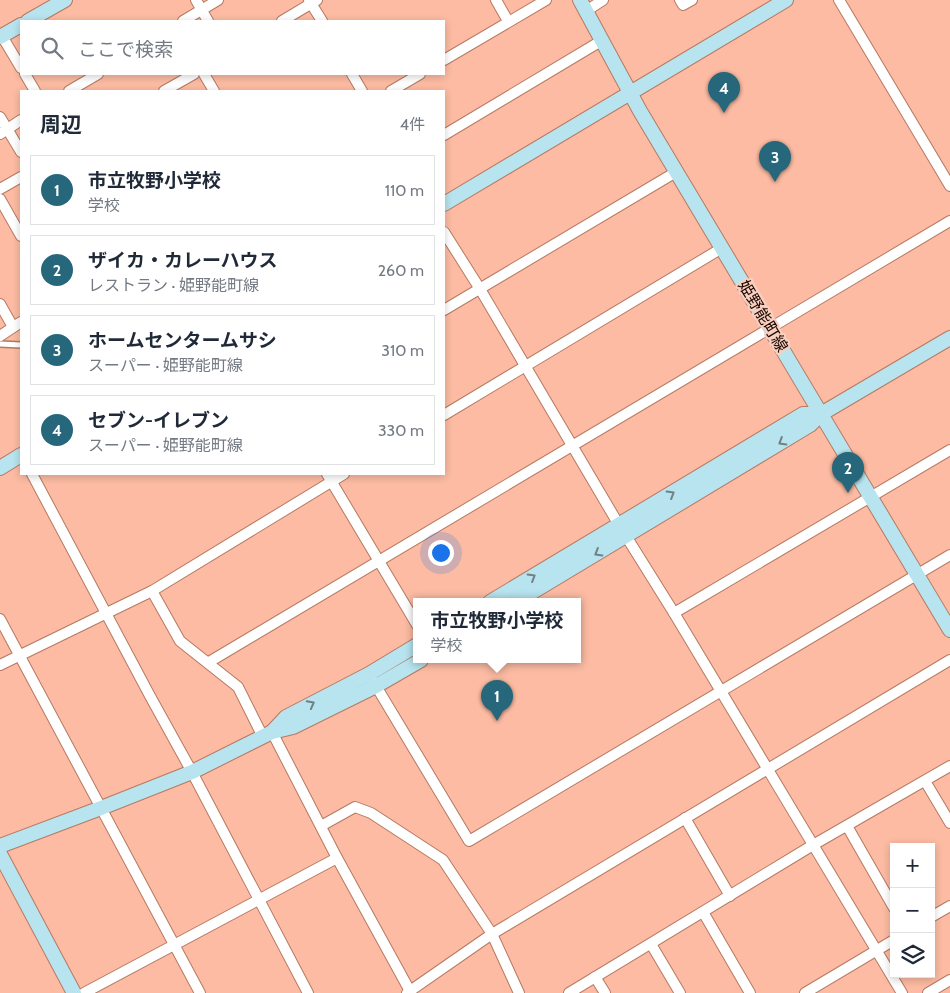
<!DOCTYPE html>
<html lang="ja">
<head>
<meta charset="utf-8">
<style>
  body { margin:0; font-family:Cabin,"Noto Sans JP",sans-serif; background:#f2f2f3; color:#1f2937 }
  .controls { position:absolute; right:15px; bottom:15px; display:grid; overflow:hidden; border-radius:0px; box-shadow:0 2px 8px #0003 }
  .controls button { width:45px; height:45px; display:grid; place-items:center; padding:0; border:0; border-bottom:1px solid #e0e1e3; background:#fff; color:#1f2937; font:25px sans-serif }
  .you { position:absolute; left:440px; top:552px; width:18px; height:18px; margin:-12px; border:4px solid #fff; border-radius:50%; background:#1a73e8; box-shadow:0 0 0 8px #1a73e833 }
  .badge { display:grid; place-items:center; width:32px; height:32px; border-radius:50%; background:#26677b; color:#fff; font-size:16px; font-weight:700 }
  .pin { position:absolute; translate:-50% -41px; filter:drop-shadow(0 1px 2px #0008) }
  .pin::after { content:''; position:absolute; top:26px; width:18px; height:15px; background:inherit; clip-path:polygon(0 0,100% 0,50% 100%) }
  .popup { position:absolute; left:413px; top:598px; width:168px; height:65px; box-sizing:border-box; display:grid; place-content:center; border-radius:0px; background:#fff; filter:drop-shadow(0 1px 4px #0005); font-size:16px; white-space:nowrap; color:#747a83 }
  .popup b { font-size:19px; color:#1f2937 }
  .popup::after { content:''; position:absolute; left:50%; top:100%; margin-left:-10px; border:10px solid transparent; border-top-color:#fff }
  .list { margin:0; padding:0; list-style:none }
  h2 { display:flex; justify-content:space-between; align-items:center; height:65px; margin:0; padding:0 20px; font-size:21px }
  h2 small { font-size:16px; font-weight:400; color:#747a83 }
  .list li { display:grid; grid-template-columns:32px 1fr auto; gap:15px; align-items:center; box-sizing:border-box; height:70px; margin:0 10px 10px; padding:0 10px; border:1px solid #e0e1e3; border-radius:0px }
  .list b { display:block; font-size:19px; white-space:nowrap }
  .list p { margin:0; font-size:16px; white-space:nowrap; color:#747a83 }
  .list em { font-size:16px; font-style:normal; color:#747a83 }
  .icon { flex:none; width:28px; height:28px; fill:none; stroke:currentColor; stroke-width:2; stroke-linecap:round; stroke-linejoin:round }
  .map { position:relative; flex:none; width:950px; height:993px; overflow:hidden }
  .search { position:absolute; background:#fff; box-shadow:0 2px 8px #0003; left:20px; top:20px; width:425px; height:55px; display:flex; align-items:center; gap:12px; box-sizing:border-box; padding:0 18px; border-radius:0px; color:#747a83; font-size:19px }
  .panel { position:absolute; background:#fff; box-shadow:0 2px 8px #0003; left:20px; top:90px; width:425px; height:385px; border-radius:0px }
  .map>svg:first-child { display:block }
</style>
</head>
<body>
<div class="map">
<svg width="950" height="993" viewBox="0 0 950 993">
  <rect width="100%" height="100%" fill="#fcbba2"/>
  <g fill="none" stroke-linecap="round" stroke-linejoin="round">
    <g stroke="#b67962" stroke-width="8">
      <polyline id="lane" points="0,344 21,345"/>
    </g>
    <g stroke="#b67962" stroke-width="12">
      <g id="street">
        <polyline points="196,0 208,21"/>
        <polyline points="309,0 322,21"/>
        <polyline points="496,0 508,21"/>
        <polyline points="680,0 683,5 692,0"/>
        <polyline points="839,0 950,186"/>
        <polyline points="586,11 603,0"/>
        <polyline points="183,21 218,0"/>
        <polyline points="282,21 317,0"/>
        <polyline points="2,36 21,68"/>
        <polyline points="444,60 546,0"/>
        <polyline points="25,74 35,91"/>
        <polyline points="204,74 214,91"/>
        <polyline points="352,74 362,91"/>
        <polyline points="69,91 98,74"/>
        <polyline points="164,91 194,74"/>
        <polyline points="391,91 420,74"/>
        <polyline points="0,117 21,152"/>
        <polyline points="0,134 21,120"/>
        <polyline points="444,135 601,41"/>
        <polyline points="0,189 21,177"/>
        <polyline points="0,199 21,236"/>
        <polyline points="444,232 480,289 616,520 674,613 902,993"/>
        <polyline points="0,304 13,327"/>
        <polyline points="444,310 676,172"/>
        <polyline points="0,336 21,322"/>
        <polyline points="444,415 722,248"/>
        <polyline points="32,474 150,696 192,772 308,993"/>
        <polyline points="327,474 417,625"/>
        <polyline points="152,591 180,641 238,687 263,737"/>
        <polyline points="674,613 950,450"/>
        <polyline points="0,619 200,993"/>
        <polyline points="209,662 950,221"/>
        <polyline points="0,665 152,591 344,474"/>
        <polyline points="373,681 469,841 950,555"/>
        <polyline points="272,732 337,858 411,993"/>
        <polyline points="925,781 950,823"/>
        <polyline points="685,818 730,896"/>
        <polyline points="321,826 355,807 371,813 443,860 492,934 519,993"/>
        <polyline points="847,826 894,908"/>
        <polyline points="703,912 750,993"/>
        <polyline points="931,917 950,906"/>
        <polyline points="651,944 680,993"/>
        <polyline points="595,977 605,993"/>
        <polyline points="84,993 337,858"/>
        <polyline points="407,993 492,934 950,660"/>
        <polyline points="569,993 813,845 950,766"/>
        <polyline points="805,993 894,940"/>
        <polyline points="928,993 950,980"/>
      </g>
    </g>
    <g stroke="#b67962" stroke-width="16">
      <g id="secondary">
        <polyline points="580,0 640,111 950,630"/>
        <polyline points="28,21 65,0"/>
        <polyline points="0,37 21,25"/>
        <polyline points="444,204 786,0"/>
        <polyline points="0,468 21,455"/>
        <polyline points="490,602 803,414 821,414"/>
        <polyline points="516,602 810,425 821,414 950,338"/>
        <polyline points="272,732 286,717 369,674 417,645"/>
        <polyline points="0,846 101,808 192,772 272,732 293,727 376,686 421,660"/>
        <polyline points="0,854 74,993"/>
      </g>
    </g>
    <use href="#lane" stroke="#fff" stroke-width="5"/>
    <use href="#street" stroke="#fff" stroke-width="10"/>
    <use href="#secondary" stroke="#b7e4ef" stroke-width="14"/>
  </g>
  <defs><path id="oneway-chevron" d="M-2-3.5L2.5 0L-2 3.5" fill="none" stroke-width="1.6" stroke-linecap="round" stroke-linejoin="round" transform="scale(1.25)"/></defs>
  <g stroke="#718184">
    <use href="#oneway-chevron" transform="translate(782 442) rotate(149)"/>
    <use href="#oneway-chevron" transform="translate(671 494) rotate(-31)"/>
    <use href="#oneway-chevron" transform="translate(598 553) rotate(149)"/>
    <use href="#oneway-chevron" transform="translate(532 577) rotate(-31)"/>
    <use href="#oneway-chevron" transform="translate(311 704) rotate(-28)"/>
  </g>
  <g text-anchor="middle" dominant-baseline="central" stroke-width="4.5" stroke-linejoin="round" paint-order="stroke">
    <g font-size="16" fill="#1c0701" stroke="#f8d0c0">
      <text transform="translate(763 316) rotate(59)">姫野能町線</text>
    </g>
  </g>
</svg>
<div class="controls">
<button>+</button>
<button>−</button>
<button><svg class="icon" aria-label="layers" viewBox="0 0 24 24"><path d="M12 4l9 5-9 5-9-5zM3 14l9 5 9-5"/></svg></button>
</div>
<div class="you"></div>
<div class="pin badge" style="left:497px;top:721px">1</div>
<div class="popup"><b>市立牧野小学校</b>学校</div>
<div class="pin badge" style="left:848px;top:493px">2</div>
<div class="pin badge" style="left:775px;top:182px">3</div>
<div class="pin badge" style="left:724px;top:113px">4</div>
<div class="search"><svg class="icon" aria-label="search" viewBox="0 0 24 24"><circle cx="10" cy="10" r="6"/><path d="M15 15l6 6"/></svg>ここで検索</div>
<section class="panel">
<h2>周辺<small>4件</small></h2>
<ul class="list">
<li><span class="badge">1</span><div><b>市立牧野小学校</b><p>学校</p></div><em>110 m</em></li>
<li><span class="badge">2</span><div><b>ザイカ・カレーハウス</b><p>レストラン · 姫野能町線</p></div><em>260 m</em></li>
<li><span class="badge">3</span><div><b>ホームセンタームサシ</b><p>スーパー · 姫野能町線</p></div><em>310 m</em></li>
<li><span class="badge">4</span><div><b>セブン-イレブン</b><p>スーパー · 姫野能町線</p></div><em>330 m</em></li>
</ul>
</section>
</div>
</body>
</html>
